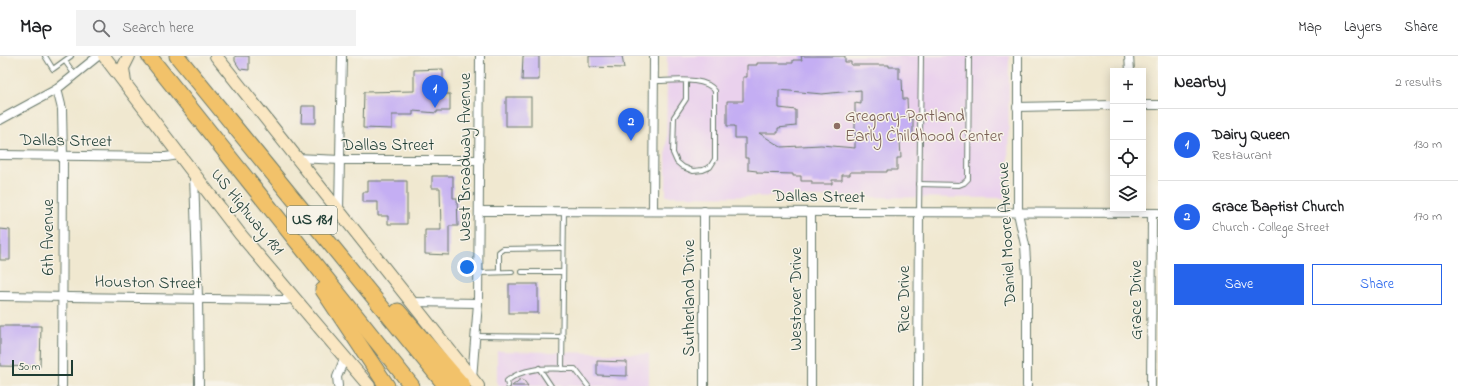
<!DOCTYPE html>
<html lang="en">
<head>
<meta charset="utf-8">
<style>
  body { margin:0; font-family:"Indie Flower",sans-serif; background:#f2f2f2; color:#202124 }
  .controls { position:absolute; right:12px; top:12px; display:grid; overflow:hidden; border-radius:0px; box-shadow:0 2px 10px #0003 }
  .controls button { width:36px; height:36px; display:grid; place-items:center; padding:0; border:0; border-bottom:1px solid #e0e0e0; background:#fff; color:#202124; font:20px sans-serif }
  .scale { position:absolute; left:12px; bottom:10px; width:61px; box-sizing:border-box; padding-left:4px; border:2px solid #1f3d34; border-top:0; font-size:11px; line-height:14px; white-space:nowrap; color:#1f3d34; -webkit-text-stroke:3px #f7f3e8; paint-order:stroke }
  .you { position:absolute; left:467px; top:211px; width:14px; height:14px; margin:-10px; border:3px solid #fff; border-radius:50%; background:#1a73e8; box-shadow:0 0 0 6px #1a73e833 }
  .badge { display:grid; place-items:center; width:26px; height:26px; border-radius:50%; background:#2563eb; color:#fff; font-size:13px; font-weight:700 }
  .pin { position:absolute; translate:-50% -33px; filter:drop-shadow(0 1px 2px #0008) }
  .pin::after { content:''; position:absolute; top:21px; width:14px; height:12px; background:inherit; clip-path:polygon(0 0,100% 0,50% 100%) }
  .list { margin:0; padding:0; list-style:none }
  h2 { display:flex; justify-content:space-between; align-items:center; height:52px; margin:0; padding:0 16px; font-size:17px }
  h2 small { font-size:13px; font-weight:400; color:#757577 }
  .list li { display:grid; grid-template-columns:26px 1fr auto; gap:12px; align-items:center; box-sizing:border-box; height:72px; padding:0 16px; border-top:1px solid #e0e0e0 }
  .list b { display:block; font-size:15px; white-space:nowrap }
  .list p { margin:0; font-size:13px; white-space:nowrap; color:#757577 }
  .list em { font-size:13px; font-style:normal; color:#757577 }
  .actions { display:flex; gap:8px; padding:12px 16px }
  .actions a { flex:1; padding:9px 0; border:1px solid #2563eb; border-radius:0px; text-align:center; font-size:14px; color:#2563eb }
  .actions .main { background:#2563eb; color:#fff }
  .icon { flex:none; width:22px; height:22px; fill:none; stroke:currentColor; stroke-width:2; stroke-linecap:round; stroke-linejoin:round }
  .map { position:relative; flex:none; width:1158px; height:330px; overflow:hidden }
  header { display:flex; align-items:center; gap:24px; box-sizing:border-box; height:56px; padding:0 20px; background:#fff; border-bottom:1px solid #e0e0e0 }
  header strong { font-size:19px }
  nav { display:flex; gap:22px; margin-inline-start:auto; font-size:14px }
  .search { width:280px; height:36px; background:#f2f2f2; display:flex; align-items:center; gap:10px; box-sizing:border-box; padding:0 14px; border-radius:0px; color:#757577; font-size:15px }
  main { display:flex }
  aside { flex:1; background:#fff }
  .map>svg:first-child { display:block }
</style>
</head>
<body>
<header>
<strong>Map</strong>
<div class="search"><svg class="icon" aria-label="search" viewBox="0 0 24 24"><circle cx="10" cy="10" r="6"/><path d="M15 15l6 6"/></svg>Search here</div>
<nav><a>Map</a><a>Layers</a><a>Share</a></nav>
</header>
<main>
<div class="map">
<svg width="1158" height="330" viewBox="0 0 1158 330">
  <rect width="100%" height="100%" fill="#f7f3e8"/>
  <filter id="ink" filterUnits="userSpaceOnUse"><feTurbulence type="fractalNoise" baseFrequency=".025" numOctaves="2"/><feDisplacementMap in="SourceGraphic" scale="8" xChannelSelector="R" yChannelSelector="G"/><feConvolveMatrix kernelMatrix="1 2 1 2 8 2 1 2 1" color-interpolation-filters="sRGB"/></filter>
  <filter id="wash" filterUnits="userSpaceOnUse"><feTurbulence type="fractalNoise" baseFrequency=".012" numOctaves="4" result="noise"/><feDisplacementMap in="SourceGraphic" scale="16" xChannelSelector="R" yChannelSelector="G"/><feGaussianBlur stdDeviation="0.9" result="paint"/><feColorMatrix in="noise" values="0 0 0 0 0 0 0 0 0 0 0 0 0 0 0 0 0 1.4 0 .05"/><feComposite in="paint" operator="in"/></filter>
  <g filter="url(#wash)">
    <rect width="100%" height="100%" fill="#f0e8d0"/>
    <g fill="#ead1ed">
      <polygon points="667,0 1009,0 1008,142 666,140"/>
      <polygon points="497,295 649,298 649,330 499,330 497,327"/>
    </g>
    <g id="blocks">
      <g fill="#c4aef3" fill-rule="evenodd">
        <polygon points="235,0 249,0 249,14 240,13 235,5"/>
        <polygon points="523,0 539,0 539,24 522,24"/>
        <polygon points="589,0 622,0 624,12 589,11"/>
        <path d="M801,0H845V6H851V9H889V11H899V23H902L903,43H907L908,63H913V83L900,84L901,102H897V114H887V116H850V119H842V124H832V128H812V125H801V120H793V118L757,117V115L748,114V102H745V82H735V70H727V45H743V21H747V9H757V7H793V4H802ZM779,34L822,38L861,34V48L855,47V92L821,89L781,91L759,77H778V72L796,70V54L779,52Z"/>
        <polygon points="443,13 443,38 450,38 450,55 437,55 437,57 413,55 413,59 392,59 392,73 363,72 364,36 414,35 414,14"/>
        <rect x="506" y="41" width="25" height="29"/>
        <polygon points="302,50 316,50 316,67 301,67"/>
        <polygon points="432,120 453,120 453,142 457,142 458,170 449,170 449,199 425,198 425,174 441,174 440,132 432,132"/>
        <polygon points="368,125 407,125 407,168 388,168 388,160 378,160 378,146 363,146 363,136 368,136"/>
        <polygon points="0,173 10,174 10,204 0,204"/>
        <rect x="509" y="228" width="29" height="29"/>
        <polygon points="0,270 41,270 40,311 0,310"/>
        <polygon points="597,305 627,306 627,320 597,319"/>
        <polygon points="522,322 528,330 512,330"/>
      </g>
    </g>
  </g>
  <g filter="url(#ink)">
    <use href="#blocks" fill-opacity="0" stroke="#68796b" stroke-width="1"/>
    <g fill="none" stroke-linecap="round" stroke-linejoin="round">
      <g stroke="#68796b" stroke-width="6">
        <g id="service">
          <polyline points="45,0 53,13 71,0"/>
          <polyline points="65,5 75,19"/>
          <path d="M654,25C672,25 706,20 715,35V103L710,111L703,114L693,115L683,111L677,106L673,97L674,61L686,43V25"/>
          <polyline points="919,128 959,129 964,127 968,123 969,0"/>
          <polyline points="919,157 921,0"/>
          <polyline points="499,216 499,196 503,193 563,192"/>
          <polyline points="522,216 563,216"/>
          <polyline points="479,217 512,216"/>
          <polyline points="476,280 563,281"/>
          <polyline points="539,312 551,330"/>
          <polyline points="562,313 564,155"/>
          <path d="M508,330L507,325C526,309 552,313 575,313L588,330"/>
        </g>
      </g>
      <g stroke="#68796b" stroke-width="10">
        <g id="minor">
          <polyline points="1018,0 1018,157 1025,189 1027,221 1027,330"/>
          <polyline points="1129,0 1130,15"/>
          <polyline points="57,33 62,53 63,101 62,330"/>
          <polyline points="1143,49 1158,49"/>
          <polyline points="1017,51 1113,49"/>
          <polyline points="0,64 57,33 98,0"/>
          <polyline points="0,99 166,101 179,99"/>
          <polyline points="296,102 341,104 480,104"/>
          <polyline points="194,119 198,242 199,330"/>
          <polyline points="339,153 342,0"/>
          <polyline points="653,154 654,0"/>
          <polyline points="480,155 1158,157"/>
          <polyline points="811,156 811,330"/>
          <polyline points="0,240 285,244 295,242"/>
          <polyline points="412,246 478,247"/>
          <polyline points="472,323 478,247 480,0"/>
          <polyline points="338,330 337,321 345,301"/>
          <polyline points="704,330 704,155"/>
          <polyline points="918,330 919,157"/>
          <polyline points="1151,330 1152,157"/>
        </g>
      </g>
      <g stroke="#68796b" stroke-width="14">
        <g id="secondary">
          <polyline points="104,0 240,178 369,330"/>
          <polyline points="216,0 478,330"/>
          <polyline points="125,27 123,12 129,0"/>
        </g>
      </g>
      <g stroke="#68796b" stroke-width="17">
        <g id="motorway">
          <polyline points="149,0 412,330"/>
          <polyline points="177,0 446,330"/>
          <polyline points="323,234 387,330"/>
          <polyline points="398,255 463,330"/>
        </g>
      </g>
      <use href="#service" stroke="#fff" stroke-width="4"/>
      <use href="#minor" stroke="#fff" stroke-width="8"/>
      <use href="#secondary" stroke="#fae7c3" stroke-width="12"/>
      <use href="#motorway" stroke="#f2c26a" stroke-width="15"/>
    </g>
  </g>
  <circle fill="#8d6e63" stroke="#f7f3e8" stroke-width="1.5" cx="837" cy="70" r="4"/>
  <g text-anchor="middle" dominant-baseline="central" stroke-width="3" stroke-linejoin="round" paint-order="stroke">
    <rect fill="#f7f3e8" stroke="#60746a" stroke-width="1" x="287" y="150" width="50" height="28" rx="3"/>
    <g font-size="16" font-weight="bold" fill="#1f3d34">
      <text x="312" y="164">US 181</text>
    </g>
    <g font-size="17" fill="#785e54" stroke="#f7f3e8" text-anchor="start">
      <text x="845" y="60">Gregory-Portland<tspan x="845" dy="20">Early Childhood Center</tspan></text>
    </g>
    <g font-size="17" fill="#1f3d34" stroke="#f7f3e8">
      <text transform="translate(66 85) rotate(1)">Dallas Street</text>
      <text x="388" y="89">Dallas Street</text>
      <text transform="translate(465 101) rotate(-90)">West Broadway Avenue</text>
      <text transform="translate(819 141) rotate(1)">Dallas Street</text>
      <text transform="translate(247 156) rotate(51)">US Highway 181</text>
      <text transform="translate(1007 178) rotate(-93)">Daniel Moore Avenue</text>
      <text transform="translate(48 181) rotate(-90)">6th Avenue</text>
      <text transform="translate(148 227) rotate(1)">Houston Street</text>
      <text transform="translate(689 242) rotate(-90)">Sutherland Drive</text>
      <text transform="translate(796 243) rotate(-90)">Westover Drive</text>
      <text transform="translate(904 243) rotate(-90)">Rice Drive</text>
      <text transform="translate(1136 244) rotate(-90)">Grace Drive</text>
    </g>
  </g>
</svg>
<div class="controls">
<button>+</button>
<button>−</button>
<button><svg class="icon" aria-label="locate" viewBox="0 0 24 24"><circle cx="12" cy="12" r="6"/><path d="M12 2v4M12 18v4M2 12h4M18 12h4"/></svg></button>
<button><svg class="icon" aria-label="layers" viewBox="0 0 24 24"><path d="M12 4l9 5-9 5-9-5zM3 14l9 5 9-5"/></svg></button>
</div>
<div class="scale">50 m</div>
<div class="you"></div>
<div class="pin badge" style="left:435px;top:52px">1</div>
<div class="pin badge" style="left:631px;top:85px">2</div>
</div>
<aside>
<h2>Nearby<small>2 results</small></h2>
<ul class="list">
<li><span class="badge">1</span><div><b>Dairy Queen</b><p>Restaurant</p></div><em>130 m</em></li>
<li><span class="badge">2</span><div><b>Grace Baptist Church</b><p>Church · College Street</p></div><em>170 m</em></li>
</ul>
<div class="actions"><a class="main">Save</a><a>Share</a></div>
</aside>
</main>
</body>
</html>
